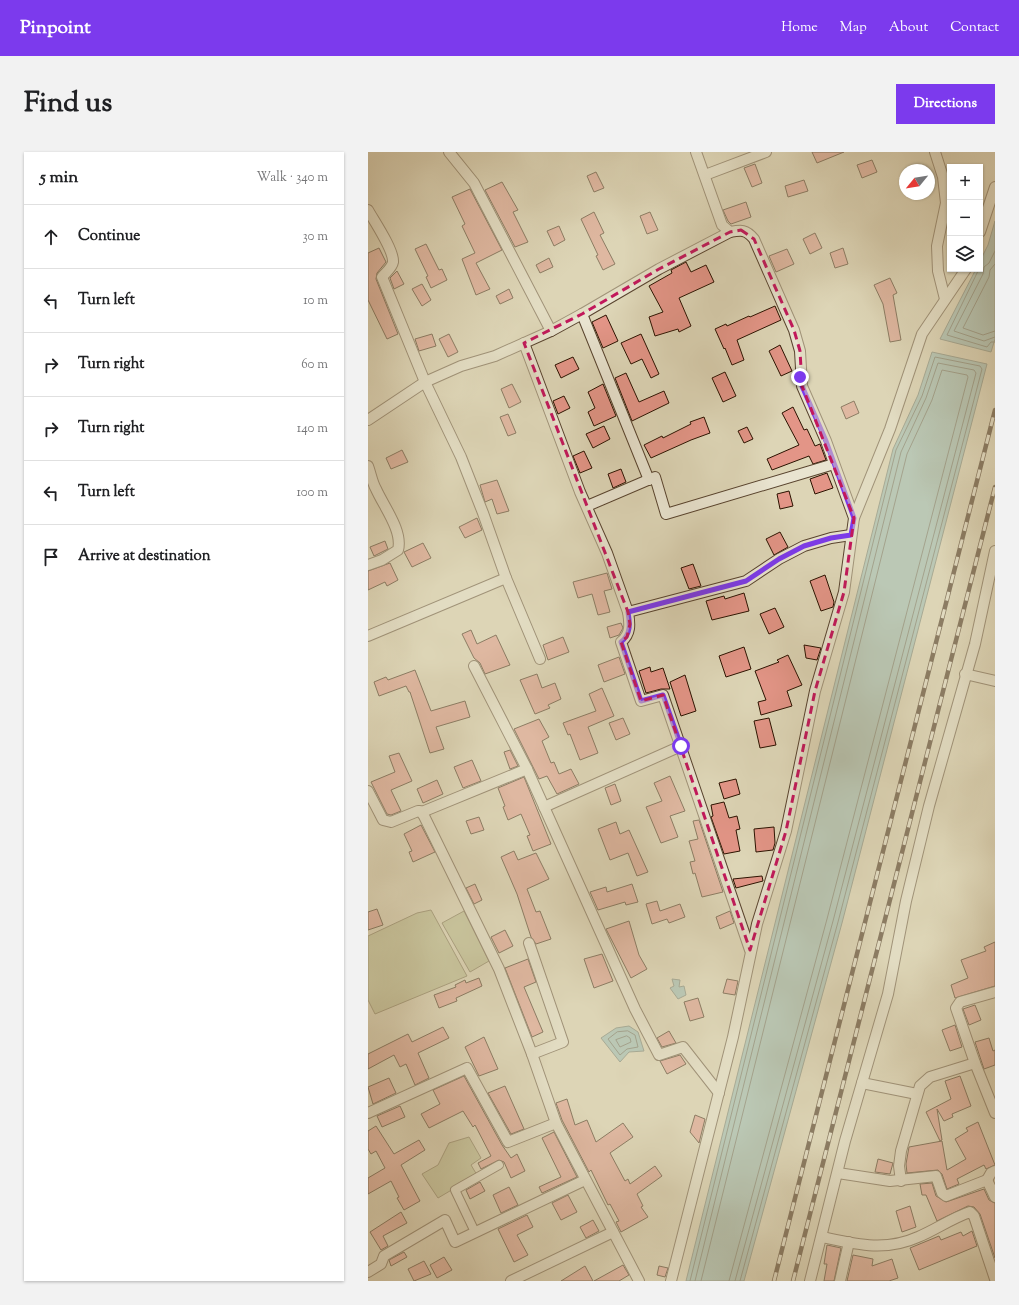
<!DOCTYPE html>
<html lang="en">
<head>
<meta charset="utf-8">
<style>
  body { margin:0; font-family:"Sorts Mill Goudy",serif; background:#f2f2f2; color:#202124 }
  .controls { position:absolute; right:12px; top:12px; display:grid; overflow:hidden; border-radius:0px; box-shadow:0 1px 3px #0004 }
  .controls button { width:36px; height:36px; display:grid; place-items:center; padding:0; border:0; border-bottom:1px solid #e0e0e0; background:#fff; color:#202124; font:20px sans-serif }
  .compass { position:absolute; left:531px; top:12px; width:36px; height:36px; border-radius:50%; background:#fff; box-shadow:0 1px 3px #0004; rotate:240deg }
  .stop { position:absolute; width:12px; height:12px; margin:-9px; border:3px solid #7c3aed; border-radius:50%; background:#fff }
  .stop.end { background:#7c3aed; border-color:#fff; box-shadow:0 1px 4px #0008 }
  .list { margin:0; padding:0; list-style:none }
  h2 { display:flex; justify-content:space-between; align-items:center; height:52px; margin:0; padding:0 16px; font-size:17px }
  h2 small { font-size:13px; font-weight:400; color:#757577 }
  .list li { display:grid; grid-template-columns:26px 1fr auto; gap:12px; align-items:center; box-sizing:border-box; height:64px; padding:0 16px; border-top:1px solid #e0e0e0 }
  .list b { display:block; font-size:15px; white-space:nowrap }
  .list em { font-size:13px; font-style:normal; color:#757577 }
  .icon { flex:none; width:22px; height:22px; fill:none; stroke:currentColor; stroke-width:2; stroke-linecap:round; stroke-linejoin:round }
  .map { position:relative; flex:none; width:627px; height:1129px; overflow:hidden; border-radius:0px }
  header { display:flex; align-items:center; gap:24px; box-sizing:border-box; height:56px; padding:0 20px; background:#7c3aed; color:#fff }
  header strong { font-size:19px }
  nav { display:flex; gap:22px; margin-inline-start:auto; font-size:14px }
  .intro { display:flex; align-items:center; justify-content:space-between; box-sizing:border-box; height:96px; padding:0 24px }
  h1 { margin:0; font-size:28px }
  .button { padding:10px 18px; border-radius:0px; background:#7c3aed; color:#fff; font-size:14px; font-weight:700 }
  main { display:flex; gap:24px; padding:0 24px }
  aside { flex:1; background:#fff; border-radius:0px; box-shadow:0 1px 3px #0004 }
  .map>svg:first-child { display:block }
</style>
</head>
<body>
<header>
<strong>Pinpoint</strong>
<nav><a>Home</a><a>Map</a><a>About</a><a>Contact</a></nav>
</header>
<div class="intro"><h1>Find us</h1><a class="button">Directions</a></div>
<main>
<aside>
<h2>5 min<small>Walk · 340 m</small></h2>
<ul class="list">
<li><svg class="icon" aria-label="ahead" viewBox="0 0 24 24"><path d="M12 20V5M6 11l6-6 6 6"/></svg><div><b>Continue</b></div><em>30 m</em></li>
<li><svg class="icon" aria-label="left" viewBox="0 0 24 24"><path d="M17 20v-9H6M10 6l-5 5 5 5"/></svg><div><b>Turn left</b></div><em>10 m</em></li>
<li><svg class="icon" aria-label="right" viewBox="0 0 24 24"><path d="M7 20v-9h11M14 6l5 5-5 5"/></svg><div><b>Turn right</b></div><em>60 m</em></li>
<li><svg class="icon" aria-label="right" viewBox="0 0 24 24"><path d="M7 20v-9h11M14 6l5 5-5 5"/></svg><div><b>Turn right</b></div><em>140 m</em></li>
<li><svg class="icon" aria-label="left" viewBox="0 0 24 24"><path d="M17 20v-9H6M10 6l-5 5 5 5"/></svg><div><b>Turn left</b></div><em>100 m</em></li>
<li><svg class="icon" aria-label="arrive" viewBox="0 0 24 24"><path d="M6 21V4h12l-3 4 3 4H6"/></svg><div><b>Arrive at destination</b></div></li>
</ul>
</aside>
<div class="map">
<svg width="627" height="1129" viewBox="0 0 627 1129">
  <rect width="100%" height="100%" fill="#ddd5b6"/>
  <filter id="stains"><feTurbulence type="fractalNoise" baseFrequency=".005" numOctaves="4"/><feColorMatrix values="0 0 0 0 .2 0 0 0 0 .09 0 0 0 0 .02 0 0 0 .5 -.17"/></filter>
  <radialGradient id="worn" r=".72"><stop offset=".6" stop-color="#630" stop-opacity="0"/><stop offset="1" stop-color="#630" stop-opacity=".3"/></radialGradient>
  <g fill="#b8bb89" stroke="#726644">
    <polygon points="63,758 99,824 7,862 0,848 0,784 49,761"/>
    <polygon points="96,759 121,809 102,820 74,771"/>
    <polygon points="101,985 113,1006 103,1013 109,1023 70,1046 54,1022 70,1013 81,991"/>
  </g>
  <g fill="#93b8b4" stroke="#69766c">
    <polygon points="627,69 627,187 623,200 572,187 608,117 612,117 612,109 620,93"/>
    <polygon points="564,200 619,212 474,771 376,1129 318,1129 525,297 550,243"/>
    <polygon points="304,827 312,828 311,835 316,834 318,843 310,847 302,836 306,834"/>
    <polygon points="261,874 270,880 276,899 261,900 252,910 233,886 248,876"/>
  </g>
  <g fill="none" stroke-linecap="round" stroke-linejoin="round">
    <g stroke="#5f655a" stroke-width="1">
      <polyline points="627,99 621,111 616,115 615,122 586,179 616,189 627,185"/>
      <polyline points="627,112 622,118 621,125 595,176 615,183 627,179"/>
      <polyline points="611,117 579,183 619,195 623,190 627,190"/>
      <polygon points="260,879 267,883 270,895 259,897 252,903 240,887 249,880"/>
      <polygon points="259,884 262,886 263,890 252,895 248,888"/>
      <polyline points="322,1129 528,298 554,244 567,205 612,214 614,217 470,770 372,1129"/>
      <polyline points="327,1129 533,300 558,246 570,211 606,218 608,221 465,769 367,1129"/>
      <polyline points="333,1129 539,302 564,248 574,218 599,223 600,225 459,767 361,1129"/>
    </g>
  </g>
  <g fill="#e39587" stroke="#2b1200">
    <polygon points="444,0 476,0 449,11"/>
    <polygon points="504,8 509,20 494,26 489,13"/>
    <polygon points="387,12 394,31 384,35 376,16"/>
    <polygon points="228,20 236,36 226,40 219,24"/>
    <polygon points="436,28 440,39 420,45 417,34"/>
    <polygon points="134,30 150,58 145,60 160,90 147,95 117,38"/>
    <polygon points="102,37 134,98 108,111 122,137 108,143 94,107 107,101 94,74 97,72 84,45"/>
    <polygon points="378,50 383,65 363,72 360,69 355,58"/>
    <polygon points="226,60 236,81 232,83 247,112 235,118 228,104 230,103 213,67"/>
    <polygon points="282,60 290,78 279,82 272,64"/>
    <polygon points="191,74 197,88 186,94 179,79"/>
    <polygon points="447,81 454,96 442,102 435,87"/>
    <polygon points="58,92 71,118 74,117 79,128 63,136 58,125 60,124 47,97"/>
    <polygon points="11,96 18,110 9,121 8,127 30,182 19,187 0,148 0,101"/>
    <polygon points="475,96 480,112 467,116 462,101"/>
    <polygon points="419,97 426,112 408,120 401,104"/>
    <polygon points="181,106 185,115 172,121 168,113"/>
    <polygon points="318,110 323,120 338,113 346,130 311,146 323,174 311,180 310,177 287,184 281,165 295,160 281,134 304,121 303,118"/>
    <polygon points="29,119 36,132 26,137 22,126"/>
    <polygon points="522,126 529,141 525,143 533,188 522,190 515,152 506,133"/>
    <polygon points="54,132 63,148 54,154 44,137"/>
    <polygon points="141,137 145,146 132,152 128,144"/>
    <polygon points="407,154 413,168 369,188 376,208 364,213 357,196 356,197 347,177 358,172 359,174 381,164 382,165"/>
    <polygon points="238,163 250,189 235,196 224,170"/>
    <polygon points="64,182 68,194 51,199 47,187"/>
    <polygon points="81,182 90,200 80,205 71,187"/>
    <polygon points="273,182 291,222 283,226 274,207 263,212 253,191"/>
    <polygon points="412,193 424,219 413,224 401,199"/>
    <polygon points="205,205 211,217 193,226 187,213"/>
    <polygon points="357,220 368,244 355,250 344,226"/>
    <polygon points="258,221 271,250 296,239 301,251 264,269 247,226"/>
    <polygon points="144,232 153,250 141,256 133,237"/>
    <polygon points="235,232 248,264 226,274 220,260 227,256 220,240"/>
    <polygon points="196,244 202,256 190,262 185,249"/>
    <polygon points="486,249 491,261 478,267 473,255"/>
    <polygon points="425,255 436,278 439,277 447,294 452,292 458,308 445,312 441,304 404,318 399,307 431,293 414,261"/>
    <polygon points="140,262 148,281 140,284 132,265"/>
    <polygon points="336,265 342,281 323,288 283,306 276,293 294,284 295,286 323,272 322,270"/>
    <polygon points="236,274 242,287 225,296 218,282"/>
    <polygon points="379,275 385,287 376,291 370,279"/>
    <polygon points="34,298 40,310 23,317 18,306"/>
    <polygon points="216,299 224,316 212,321 205,304"/>
    <polygon points="253,317 258,330 245,336 240,322"/>
    <polygon points="459,321 465,336 447,342 442,327"/>
    <polygon points="129,328 141,359 129,362 124,347 117,350 112,333"/>
    <polygon points="421,339 425,354 412,357 409,342"/>
    <polygon points="109,366 114,378 97,386 91,375"/>
    <polygon points="412,380 420,395 406,403 398,387"/>
    <polygon points="17,389 20,397 6,404 2,395"/>
    <polygon points="55,391 63,406 44,415 36,400"/>
    <polygon points="22,411 30,428 19,434 17,430 0,438 0,419"/>
    <polygon points="325,412 333,434 321,437 313,416"/>
    <polygon points="239,421 244,437 236,439 242,460 230,463 224,442 210,446 205,430"/>
    <polygon points="457,423 466,450 465,455 453,459 442,429"/>
    <polygon points="376,441 381,459 344,468 338,449 356,444 357,447"/>
    <polygon points="407,456 416,475 401,482 392,462"/>
    <polygon points="253,471 255,476 251,483 242,486 239,475"/>
    <polygon points="103,478 109,492 128,483 142,513 117,522 112,511 106,506 94,482"/>
    <polygon points="195,485 201,500 180,508 175,493"/>
    <polygon points="436,493 453,496 449,508 438,506"/>
    <polygon points="376,495 383,517 358,525 351,504"/>
    <polygon points="420,503 434,533 419,539 424,554 393,563 390,550 398,548 387,519 411,510 409,508"/>
    <polygon points="251,505 257,522 236,530 230,513"/>
    <polygon points="282,515 283,520 295,516 302,537 293,537 278,541 271,519"/>
    <polygon points="47,518 63,559 97,549 102,565 68,575 76,597 62,601 42,540 41,540 38,534 11,544 6,530 18,525 20,528"/>
    <polygon points="169,522 174,536 187,531 193,547 180,553 182,556 167,562 152,528"/>
    <polygon points="317,523 328,559 313,564 302,530"/>
    <polygon points="234,536 246,564 220,575 230,601 212,608 202,582 200,583 195,571 228,559 221,542"/>
    <polygon points="255,566 262,582 248,588 241,571"/>
    <polygon points="401,566 408,593 392,596 386,569"/>
    <polygon points="171,567 181,585 174,589 183,611 186,610 191,622 203,617 211,632 189,642 179,624 171,627 146,577"/>
    <polygon points="142,598 150,614 142,617 136,600"/>
    <polygon points="31,601 44,629 23,638 33,659 23,663 19,662 3,630 27,620 21,604"/>
    <polygon points="104,608 113,629 95,636 86,615"/>
    <polygon points="302,624 317,659 302,664 310,685 293,691 278,655 294,649 286,631"/>
    <polygon points="156,625 183,692 165,699 159,684 162,683 153,662 140,668 135,655 137,654 130,636"/>
    <polygon points="368,627 372,642 356,647 351,631"/>
    <polygon points="69,628 75,642 55,651 49,637"/>
    <polygon points="247,632 253,649 243,653 237,636"/>
    <polygon points="356,650 361,666 369,664 372,677 368,678 372,699 356,702 343,665 345,664 343,653"/>
    <polygon points="111,665 116,678 103,682 98,669"/>
    <polygon points="331,668 355,740 334,745 327,721 325,722 322,710 327,709 321,689 330,687 325,669"/>
    <polygon points="248,670 252,682 261,678 280,720 269,724 260,701 242,708 230,677"/>
    <polygon points="53,673 67,700 45,710 41,700 44,699 36,682"/>
    <polygon points="406,675 407,691 405,698 388,700 386,677"/>
    <polygon points="146,699 150,708 168,701 181,727 159,737 168,760 172,759 183,787 168,792 163,785 149,742 133,705"/>
    <polygon points="394,724 395,729 368,736 365,727"/>
    <polygon points="107,732 114,748 106,752 98,736"/>
    <polygon points="264,732 270,750 258,753 257,750 230,758 222,740 238,735 239,740"/>
    <polygon points="289,749 292,759 312,752 317,765 301,771 299,767 284,772 278,752"/>
    <polygon points="9,757 15,773 0,778 0,760"/>
    <polygon points="362,759 366,771 352,777 348,765"/>
    <polygon points="261,769 271,803 279,817 263,826 238,777"/>
    <polygon points="137,778 145,794 131,801 123,785"/>
    <polygon points="627,790 627,834 587,846 583,833 600,826 593,808 618,799 616,795"/>
    <polygon points="234,802 245,829 226,836 216,807"/>
    <polygon points="160,807 168,830 156,835 175,880 164,885 137,816"/>
    <polygon points="111,826 114,834 88,846 89,849 71,856 66,843 88,835 87,833 97,828 98,831"/>
    <polygon points="359,827 370,829 367,843 355,841"/>
    <polygon points="330,846 336,865 322,869 316,850"/>
    <polygon points="607,853 613,868 601,873 595,857"/>
    <polygon points="587,873 594,895 582,899 574,878"/>
    <polygon points="75,875 81,886 50,901 61,926 47,933 38,912 32,915 26,903 0,917 0,902 40,882 44,890"/>
    <polygon points="301,879 308,891 294,895 289,886"/>
    <polygon points="116,885 130,917 111,924 97,895"/>
    <polygon points="621,886 625,899 627,898 627,913 616,917 607,890"/>
    <polygon points="312,903 318,912 299,922 292,909"/>
    <polygon points="96,924 134,993 143,1006 149,1002 157,1019 143,1026 136,1010 131,1008 113,1017 110,1011 123,1004 107,973 105,975 95,959 61,976 53,962 72,952 65,938"/>
    <polygon points="592,924 603,954 584,962 585,965 576,969 569,957 574,988 572,989 558,960 583,947 577,929"/>
    <polygon points="21,926 28,941 5,952 0,935"/>
    <polygon points="137,934 156,977 143,982 120,941"/>
    <polygon points="199,947 207,973 219,968 228,990 255,971 265,985 242,1001 257,1029 260,1027 262,1032 287,1014 294,1024 269,1042 275,1054 273,1055 280,1065 253,1080 248,1070 251,1069 242,1052 240,1053 223,1018 221,1020 194,968 188,951"/>
    <polygon points="32,954 37,965 14,975 9,964"/>
    <polygon points="327,963 337,967 331,991 322,980"/>
    <polygon points="610,970 627,1013 618,1017 616,1013 589,1027 591,1032 579,1037 574,1022 570,1018 539,1021 538,1012 541,995 574,989 579,1018 598,1007 587,987 600,979 598,976"/>
    <polygon points="8,974 26,1002 51,988 57,998 33,1013 52,1049 36,1058 29,1046 31,1045 23,1029 0,1042 0,1026 17,1016 8,999 3,1002 0,997 0,979"/>
    <polygon points="186,980 209,1025 174,1041 171,1035 193,1025 174,986"/>
    <polygon points="510,1007 525,1011 522,1022 507,1020"/>
    <polygon points="112,1030 117,1039 102,1047 98,1038"/>
    <polygon points="564,1031 568,1044 578,1050 616,1037 621,1048 627,1051 627,1106 612,1062 606,1055 600,1054 569,1069 558,1043 554,1043 552,1032"/>
    <polygon points="141,1035 150,1053 133,1061 125,1043"/>
    <polygon points="200,1043 209,1060 193,1068 184,1051"/>
    <polygon points="542,1054 548,1075 534,1080 528,1059"/>
    <polygon points="33,1060 39,1071 15,1084 20,1094 13,1098 2,1080"/>
    <polygon points="159,1063 165,1075 149,1083 160,1103 146,1110 130,1077"/>
    <polygon points="225,1068 231,1079 218,1086 212,1075"/>
    <polygon points="604,1079 609,1094 551,1118 542,1096 571,1084 573,1088 593,1080 595,1084"/>
    <polygon points="459,1093 473,1096 466,1129 456,1129 459,1112 456,1112"/>
    <polygon points="36,1100 39,1105 23,1114 21,1108"/>
    <polygon points="485,1103 505,1107 504,1114 524,1107 530,1126 521,1129 479,1129"/>
    <polygon points="76,1105 84,1118 69,1126 62,1113"/>
    <polygon points="56,1109 63,1122 46,1129 40,1117"/>
    <polygon points="255,1113 261,1123 251,1129 226,1129"/>
    <polygon points="217,1114 225,1129 193,1129"/>
    <polygon points="291,1114 300,1116 297,1125 289,1123"/>
  </g>
  <g fill="none" stroke-linecap="round" stroke-linejoin="round">
    <g stroke="#58432e" stroke-width="10">
      <polyline id="pedestrian" points="107,1080 87,1038 131,1013"/>
    </g>
    <g stroke="#58432e" stroke-width="12">
      <g id="minor">
        <polyline points="81,0 106,31 183,179"/>
        <polyline points="567,0 575,25 578,51 569,94 570,119 577,147"/>
        <polyline points="337,23 398,0"/>
        <path d="M0,58C6,69 26,98 25,110C24,116 18,120 14,125L57,230L93,305L115,361L138,426L172,507"/>
        <polyline points="612,80 627,35"/>
        <polyline points="214,162 281,328"/>
        <polyline points="156,191 212,340 239,401 260,460"/>
        <polyline points="0,268 57,230 93,214 127,204 183,179 214,162 291,117 362,80"/>
        <path d="M0,314C3,322 4,330 8,337C16,355 35,379 30,398L14,408L0,413"/>
        <polyline points="219,354 287,325 298,362 466,312"/>
        <polyline points="486,366 522,277 554,182 598,117"/>
        <polyline points="0,484 138,426"/>
        <polyline points="106,514 159,617 267,857 291,903 315,895 351,941"/>
        <polyline points="597,522 627,529"/>
        <polyline points="0,639 15,668 23,670 50,659 52,659 56,664 131,817 164,902 188,971 271,1129"/>
        <polyline points="176,655 313,594"/>
        <polyline points="54,660 159,617"/>
        <polyline points="161,791 195,890 164,902"/>
        <path d="M382,798L295,543L273,549L253,490C263,482 262,472 260,460L378,429L411,407L436,394L463,386L483,383"/>
        <polyline points="627,840 592,850 588,856 607,911 627,961"/>
        <polyline points="494,931 549,942"/>
        <polyline points="0,961 99,916 140,990 188,971"/>
        <polyline points="470,1021 522,1029 568,1024 574,1041 578,1044 619,1028 627,1045"/>
        <polyline points="619,1028 623,1021 627,1019"/>
        <polyline points="533,1029 531,1014 533,999 552,934 562,925 607,911"/>
        <path d="M454,1085C487,1092 517,1100 550,1085C567,1078 584,1066 602,1060L606,1064L627,1127"/>
        <polyline points="0,1120 13,1112 16,1104 77,1068 87,1090 217,1028"/>
        <polyline points="143,1129 245,1080"/>
        <path d="M303,1129L365,885L389,772L418,679L447,539L476,440L486,366L458,289L434,234L432,199L426,178L386,87C378,77 373,78 362,80L354,73L328,0"/>
        <polyline points="442,1129 477,989 520,842 538,749 561,654 607,492 627,399"/>
        <polyline points="472,1129 481,1090"/>
      </g>
    </g>
    <use href="#pedestrian" stroke="#e9e4d0" stroke-width="8"/>
    <use href="#minor" stroke="#e9e4d0" stroke-width="10"/>
    <g stroke="#2b1200" stroke-width="4.5">
      <g id="rail">
        <polyline points="406,1129 627,258"/>
        <polyline points="425,1129 627,335"/>
      </g>
    </g>
    <use href="#rail" stroke="#e9e4d0" stroke-width="3" stroke-dasharray="9" stroke-linecap="butt"/>
  </g>
  <g fill="none" stroke-linecap="round" stroke-linejoin="round">
    <path stroke="#7c3aed" stroke-width="5" d="M313,594L295,543L273,549L253,490C263,482 262,472 260,460L378,429L411,407L436,394L463,386L483,383L486,366L458,289L434,234L432,225"/>
  </g>
  <path d="M0 0H627V1129H0ZM373,78L386,87L426,178L432,199L434,234L486,366L476,440L447,539L418,679L382,798L295,543L273,549L253,490L259,485L262,472L260,460L156,191L214,162L291,117L362,80Z" fill="#ddd5b6" fill-opacity=".55" fill-rule="evenodd"/>
  <path fill="none" stroke="#c2185b" stroke-width="3" stroke-dasharray="8 5" stroke-linejoin="round" d="M373,78L386,87L426,178L432,199L434,234L486,366L476,440L447,539L418,679L382,798L295,543L273,549L253,490L259,485L262,472L260,460L156,191L214,162L291,117L362,80Z"/>
  <rect width="100%" height="100%" filter="url(#stains)"/>
  <rect width="100%" height="100%" fill="url(#worn)"/>
</svg>
<div class="controls">
<button>+</button>
<button>−</button>
<button><svg class="icon" aria-label="layers" viewBox="0 0 24 24"><path d="M12 4l9 5-9 5-9-5zM3 14l9 5 9-5"/></svg></button>
</div>
<svg class="compass" viewBox="-18 -18 36 36"><path d="M0-13l5 13h-10z" fill="#e53935"/><path d="M0 13l5-13h-10z" fill="#757577"/></svg>
<div class="stop" style="left:313px;top:594px"></div>
<div class="stop end" style="left:432px;top:225px"></div>
</div>
</main>
</body>
</html>
